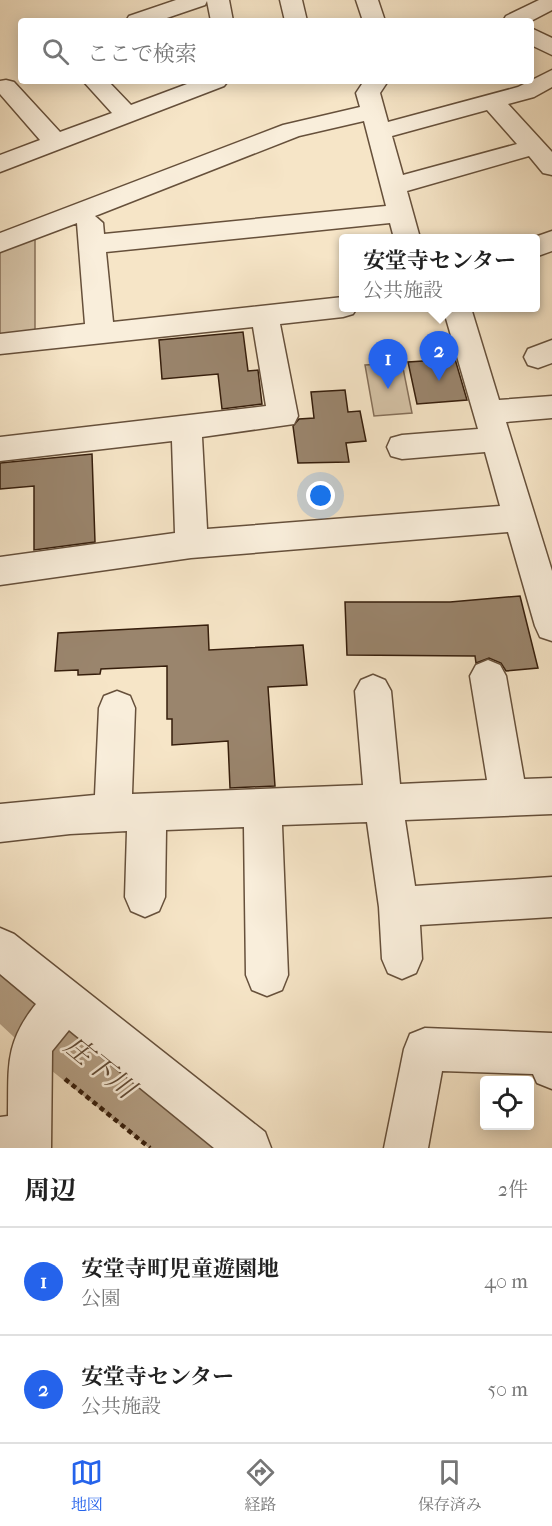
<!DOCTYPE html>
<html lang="ja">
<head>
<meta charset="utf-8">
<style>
  body { margin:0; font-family:"IM FELL French Canon","Noto Serif JP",serif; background:#f2f2f2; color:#222 }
  .controls { position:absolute; right:18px; bottom:18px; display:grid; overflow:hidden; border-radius:6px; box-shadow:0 3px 15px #0003 }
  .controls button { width:54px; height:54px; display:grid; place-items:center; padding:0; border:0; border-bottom:2px solid #e0e0e0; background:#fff; color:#222; font:30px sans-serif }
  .you { position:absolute; left:321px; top:496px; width:21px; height:21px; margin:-15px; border:4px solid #fff; border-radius:50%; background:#1a73e8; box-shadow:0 0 0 9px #1a73e833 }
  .badge { display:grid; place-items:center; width:39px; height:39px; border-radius:50%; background:#2563eb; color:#fff; font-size:20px; font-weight:700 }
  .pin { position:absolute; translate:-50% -50px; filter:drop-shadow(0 2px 3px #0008) }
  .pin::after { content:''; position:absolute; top:32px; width:21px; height:18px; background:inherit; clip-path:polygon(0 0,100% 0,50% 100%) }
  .popup { position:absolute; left:339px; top:234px; width:201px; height:78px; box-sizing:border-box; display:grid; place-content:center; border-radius:6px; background:#fff; filter:drop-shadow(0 2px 4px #0005); font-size:20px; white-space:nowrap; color:#767676 }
  .popup b { font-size:22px; color:#222 }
  .popup::after { content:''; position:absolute; left:50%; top:100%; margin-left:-12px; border:12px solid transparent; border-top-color:#fff }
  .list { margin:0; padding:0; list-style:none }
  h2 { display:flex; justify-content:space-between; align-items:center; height:78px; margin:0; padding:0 24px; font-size:26px }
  h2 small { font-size:20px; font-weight:400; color:#767676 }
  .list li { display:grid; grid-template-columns:39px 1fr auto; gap:18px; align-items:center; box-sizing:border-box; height:108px; padding:0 24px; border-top:2px solid #e0e0e0 }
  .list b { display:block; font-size:22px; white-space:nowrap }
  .list p { margin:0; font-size:20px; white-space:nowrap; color:#767676 }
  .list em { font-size:20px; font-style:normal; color:#767676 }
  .icon { flex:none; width:33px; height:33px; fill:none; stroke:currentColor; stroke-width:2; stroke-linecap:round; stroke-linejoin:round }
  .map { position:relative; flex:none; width:552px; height:1148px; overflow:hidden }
  .search { position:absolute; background:#fff; box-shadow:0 3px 15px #0003; left:18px; right:18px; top:18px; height:66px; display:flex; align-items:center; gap:15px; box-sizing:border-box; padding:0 21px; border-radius:6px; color:#767676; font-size:22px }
  .sheet { height:294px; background:#fff }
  nav { display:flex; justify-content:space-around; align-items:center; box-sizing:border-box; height:84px; border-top:2px solid #e0e0e0; background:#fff; font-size:16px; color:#767676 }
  nav a { display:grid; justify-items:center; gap:3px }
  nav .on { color:#2563eb }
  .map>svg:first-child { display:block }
</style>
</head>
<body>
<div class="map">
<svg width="552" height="1148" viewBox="0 0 552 1148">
  <rect width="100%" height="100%" fill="#f6e5c7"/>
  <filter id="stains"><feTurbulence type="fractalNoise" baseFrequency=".00333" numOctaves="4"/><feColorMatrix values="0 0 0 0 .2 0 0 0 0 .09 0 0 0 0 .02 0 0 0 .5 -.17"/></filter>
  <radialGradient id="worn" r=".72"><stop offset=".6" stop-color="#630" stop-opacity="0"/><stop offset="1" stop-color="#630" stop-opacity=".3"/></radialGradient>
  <g fill="#d5c3a7" stroke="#86705a" stroke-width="1.5">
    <polygon points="35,236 35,332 0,335 0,249"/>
    <polygon points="402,363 412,413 374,416 365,365"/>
  </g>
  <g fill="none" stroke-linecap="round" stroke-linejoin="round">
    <polygon fill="#b5a187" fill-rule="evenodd" points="0,956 21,965 86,1019 223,1125 232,1148 149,1148 42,1063 0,1024"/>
  </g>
  <g fill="#9a856d" stroke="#361e0c" stroke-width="1.5">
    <polygon points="243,332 248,371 258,370 262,404 222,409 218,374 162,379 159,340"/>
    <polygon points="455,359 467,400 417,404 408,362"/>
    <polygon points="345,390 348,412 360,411 366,441 346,443 349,462 298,463 293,426 299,419 314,418 311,392"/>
    <polygon points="92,454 95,542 34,550 34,486 0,489 0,463"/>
    <polygon points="520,596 538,668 506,671 501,663 489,658 476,663 475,656 347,655 345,602 450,602"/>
    <polygon points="208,625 209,650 303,645 307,685 268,687 275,786 230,788 228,741 172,745 172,719 167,719 167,666 101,669 100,674 78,675 78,670 55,671 58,633"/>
  </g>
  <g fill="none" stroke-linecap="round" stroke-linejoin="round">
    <g stroke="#66503b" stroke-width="3">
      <g id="minor">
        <polygon points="176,0 229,0 233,21 211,21 207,1 205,5 158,21 126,21 129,16"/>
        <polygon points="280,0 302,0 307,21 285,21"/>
        <polygon points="356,0 378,0 385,21 363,21"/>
        <polygon points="539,0 552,0 552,10 531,21 503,21 506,16"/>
        <polygon points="531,28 552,38 552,55 531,45"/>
        <path d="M552,70V87L534,97L508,104L552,152V175L543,173L529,156L407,191L420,238H394L390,223L106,252L113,322L343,297V308H357L353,314L343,317L280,324L298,416L294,424L202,437L207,529L500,506L485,452L402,459L391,456L387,447L391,438L402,435L478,429L443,308H471L499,400L552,396V418L506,422L552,571V641L540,637L535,626L508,532L191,558L0,585V557L175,533L172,441L0,461V437L266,406L253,327L0,354V334L85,324L77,223L0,252V233L283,125L360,107L356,93L364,81H388L380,93L388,122L518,87ZM487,110L517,144L403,175L392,136ZM364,121L386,206L104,234L103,223L95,216L299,136Z"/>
        <polygon points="6,80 14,82 60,132 112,113 83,81 108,81 131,105 195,81 228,81 224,86 0,172 0,155 40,140 0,94 0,81"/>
        <polygon points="552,231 552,251 535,257 535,238 532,238"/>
        <polygon points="552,340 552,363 538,368 528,365 524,357 528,349"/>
        <polygon points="488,660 500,665 506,676 524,779 552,778 552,814 405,820 415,886 552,877 552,917 420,925 422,959 416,973 402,979 388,973 382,959 379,907 367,822 282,825 288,975 282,990 267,996 252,990 246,975 244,827 166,830 165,897 159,911 145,917 131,911 125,897 127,831 70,834 0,842 0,804 95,795 99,708 104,696 117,691 130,696 135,708 132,794 363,785 355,691 361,680 373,675 385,680 391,691 400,784 487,780 470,676 476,665"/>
        <path d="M0,928L14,934L265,1132L271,1148H214L69,1030L52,1051L51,1148H0V1117L8,1116C9,1067 4,1044 36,1004L0,974Z"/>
        <polygon points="425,1028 552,1033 552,1089 537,1083 533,1074 442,1071 428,1148 384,1148 404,1049 410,1034"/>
      </g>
    </g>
    <polyline stroke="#361e0c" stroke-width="4.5" stroke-dasharray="5 4" stroke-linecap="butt" points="65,1079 150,1148"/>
    <use href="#minor" fill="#f9eedb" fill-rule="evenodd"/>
  </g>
  <g text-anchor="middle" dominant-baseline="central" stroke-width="5" stroke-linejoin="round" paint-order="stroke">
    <g font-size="27" font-style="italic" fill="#624c37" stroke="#f9eedb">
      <text transform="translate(100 1067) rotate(39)">庄下川</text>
    </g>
  </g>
  <rect width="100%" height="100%" filter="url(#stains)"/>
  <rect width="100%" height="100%" fill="url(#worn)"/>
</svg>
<div class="controls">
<button><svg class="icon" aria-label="locate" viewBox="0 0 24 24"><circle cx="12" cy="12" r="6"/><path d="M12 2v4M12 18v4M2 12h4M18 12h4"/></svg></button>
</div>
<div class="you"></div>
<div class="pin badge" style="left:388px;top:389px">1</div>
<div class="pin badge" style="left:439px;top:381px">2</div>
<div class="popup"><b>安堂寺センター</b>公共施設</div>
<div class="search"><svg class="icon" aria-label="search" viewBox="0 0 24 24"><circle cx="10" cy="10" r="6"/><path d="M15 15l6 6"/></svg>ここで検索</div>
</div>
<section class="sheet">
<h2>周辺<small>2件</small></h2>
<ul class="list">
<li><span class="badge">1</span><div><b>安堂寺町児童遊園地</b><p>公園</p></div><em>40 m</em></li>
<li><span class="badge">2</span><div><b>安堂寺センター</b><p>公共施設</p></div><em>50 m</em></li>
</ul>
</section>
<nav>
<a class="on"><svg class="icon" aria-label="map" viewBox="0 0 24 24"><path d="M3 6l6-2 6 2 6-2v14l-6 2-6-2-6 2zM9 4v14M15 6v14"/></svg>地図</a>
<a><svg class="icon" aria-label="directions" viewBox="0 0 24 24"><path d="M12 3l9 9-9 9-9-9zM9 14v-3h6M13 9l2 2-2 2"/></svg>経路</a>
<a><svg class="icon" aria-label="saved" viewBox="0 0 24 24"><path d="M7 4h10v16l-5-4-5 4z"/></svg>保存済み</a>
</nav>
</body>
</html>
